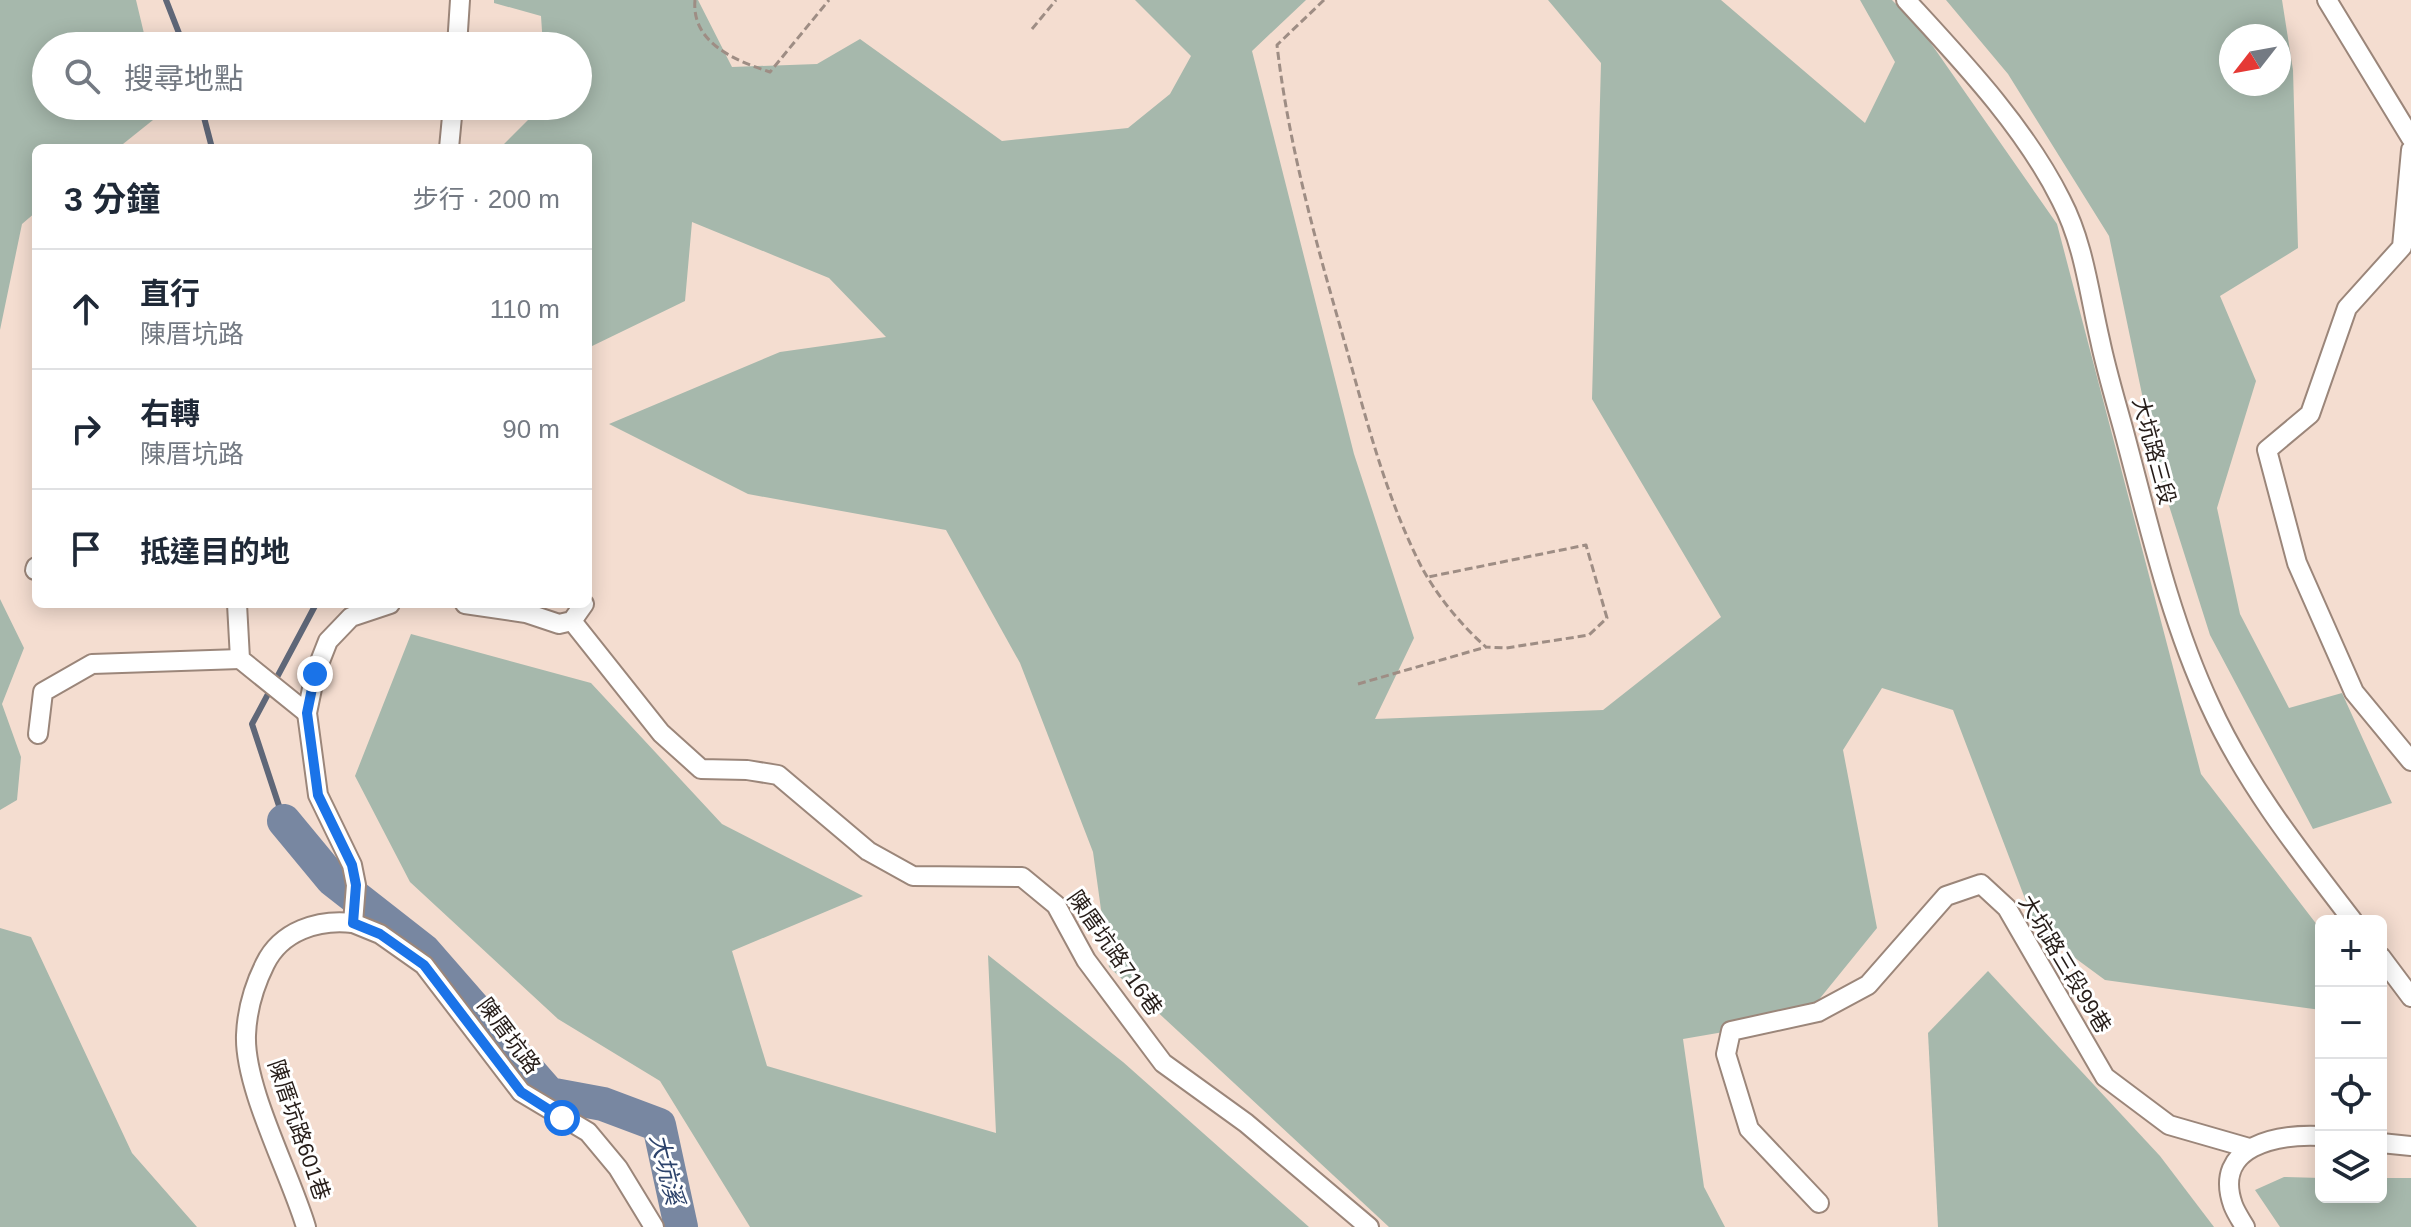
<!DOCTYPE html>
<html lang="zh-TW">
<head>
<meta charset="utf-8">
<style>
  body { margin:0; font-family:Helvetica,"Noto Sans TC",sans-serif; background:#f2f2f3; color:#1f2937 }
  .controls { position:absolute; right:24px; bottom:24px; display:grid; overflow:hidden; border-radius:12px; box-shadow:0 4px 20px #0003 }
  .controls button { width:72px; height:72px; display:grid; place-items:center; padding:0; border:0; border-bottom:2px solid #e0e1e3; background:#fff; color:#1f2937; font:40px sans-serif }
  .compass { position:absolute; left:2219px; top:24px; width:72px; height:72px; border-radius:50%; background:#fff; box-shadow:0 4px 20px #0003; rotate:239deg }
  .stop { position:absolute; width:24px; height:24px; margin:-18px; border:6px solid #1a73e8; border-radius:50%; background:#fff }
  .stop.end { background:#1a73e8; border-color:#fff; box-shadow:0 2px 8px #0008 }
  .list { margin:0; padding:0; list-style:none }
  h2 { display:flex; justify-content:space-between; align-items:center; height:104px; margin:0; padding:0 32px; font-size:34px }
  h2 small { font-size:26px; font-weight:400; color:#747a83 }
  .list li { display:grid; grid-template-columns:52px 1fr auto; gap:24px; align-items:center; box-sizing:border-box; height:120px; padding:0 32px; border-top:2px solid #e0e1e3 }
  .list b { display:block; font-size:30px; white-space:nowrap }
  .list p { margin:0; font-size:26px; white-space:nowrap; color:#747a83 }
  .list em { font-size:26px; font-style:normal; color:#747a83 }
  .icon { flex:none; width:44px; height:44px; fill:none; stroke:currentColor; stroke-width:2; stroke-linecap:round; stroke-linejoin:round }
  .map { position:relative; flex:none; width:2411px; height:1227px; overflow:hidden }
  .search { position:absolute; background:#fff; box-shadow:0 4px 20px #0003; left:32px; top:32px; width:560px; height:88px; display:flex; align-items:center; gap:20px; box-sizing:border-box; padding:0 28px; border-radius:44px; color:#747a83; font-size:30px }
  .panel { position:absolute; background:#fff; box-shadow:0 4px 20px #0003; left:32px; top:144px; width:560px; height:464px; border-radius:12px }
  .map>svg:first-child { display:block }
</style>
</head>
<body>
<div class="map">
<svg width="2411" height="1227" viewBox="0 0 2411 1227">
  <rect width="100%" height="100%" fill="#f4ddd0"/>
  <g fill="#a6b8ac" fill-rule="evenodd">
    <polygon points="0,0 136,0 147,46 46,46 46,106 161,106 163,112 118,148 36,148 36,212 22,224 0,330"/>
    <polygon points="494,0 698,0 732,67 817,64 860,39 1002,141 1128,128 1170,94 1191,56 1135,0 1306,0 1252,51 1354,454 1414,638 1375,719 1603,710 1721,617 1592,399 1601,63 1548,0 1721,0 1865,123 1895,62 1860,0 1892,0 1923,32 2057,224 2201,774 2321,930 2321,1010 2105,980 2037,930 1953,710 1882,688 1843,750 1877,928 1804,1018 1683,1039 1704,1187 1725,1227 1389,1227 1109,967 1093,852 1020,663 946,530 748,494 609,424 780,352 886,337 829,278 692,222 685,301 588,348 588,148 500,148 542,106 578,106 578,46 543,46 541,16 494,3"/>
    <path d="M1946,0H2282L2293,70L2298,248L2220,296L2256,381L2217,508L2240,614L2289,708L2342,693L2392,803L2313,829L2210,635L2158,471L2109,236L2008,74ZM2231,36H2279V84H2231Z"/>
    <polygon points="0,599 24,648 2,704 21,757 17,800 0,810"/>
    <polygon points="411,634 591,683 722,824 863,896 732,951 767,1066 996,1133 988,955 1123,1062 1309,1227 750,1227 660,1081 558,1019 410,882 355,776"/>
    <polygon points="0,928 31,937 132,1153 197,1227 0,1227"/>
    <polygon points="1988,971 2160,1156 2214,1227 1938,1227 1928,1033"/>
    <polygon points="2284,1177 2321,1178 2321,1197 2381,1197 2381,1178 2411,1178 2411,1227 2280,1227 2255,1190"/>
  </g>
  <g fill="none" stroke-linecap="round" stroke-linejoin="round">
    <g stroke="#5f6778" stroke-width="6">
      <polyline points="166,0 184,46"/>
      <polyline points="201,106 212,148"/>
      <polyline points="284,821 252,724 316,604"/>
    </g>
    <polyline stroke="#7887a1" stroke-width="34" points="284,821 332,879 424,951 549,1094 603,1104 659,1125 681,1227"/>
    <g stroke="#9b867a" stroke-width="22">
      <g id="minor">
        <path d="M1906,0C1962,61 2024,126 2061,200C2084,244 2089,293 2100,340C2106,369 2115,399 2123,428C2148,521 2169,617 2210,705C2246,784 2300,852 2353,921"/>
        <polyline points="2327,0 2411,138"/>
        <polyline points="457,46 460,0"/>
        <polyline points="449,148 453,106"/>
        <polyline points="2411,150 2402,247 2347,308 2310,414 2267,450 2297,563 2354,692 2411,761"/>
        <polyline points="35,570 36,567"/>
        <polyline points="237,604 240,659 307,713"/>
        <polyline points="390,604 351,617 328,641 315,674 307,713 318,795 352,865 356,885 353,923 380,934 424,965 521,1092 588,1132 618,1168 654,1227"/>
        <polyline points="465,604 526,613 559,624 572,621 584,604"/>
        <polyline points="572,621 661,733 701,769 747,770 778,775 868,851 913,876 1022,877 1056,905 1086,960 1163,1063 1246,1123 1369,1227"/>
        <polyline points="38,734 43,692 92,664 240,659"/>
        <polyline points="2381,957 2411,997"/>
        <polyline points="2381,1143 2411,1146"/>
        <polyline points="1819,1203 1749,1129 1726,1054 1731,1031 1818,1012 1868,985 1946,896 1981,884 2007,908 2105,1077 2169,1125 2249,1148"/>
        <path d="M306,1227C290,1173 244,1088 246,1035C247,1010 254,986 265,964C281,931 318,919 353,923"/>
        <path d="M2245,1227C2241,1220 2236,1213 2233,1205C2212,1145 2278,1134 2321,1136"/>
      </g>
    </g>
    <g stroke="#9e8d84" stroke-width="3" stroke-dasharray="8 4" stroke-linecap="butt">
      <path d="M695,0C691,43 736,61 770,72L829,0"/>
      <path d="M1324,0L1277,45C1289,150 1319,253 1348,354C1368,426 1387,499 1421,566C1437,596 1461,625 1486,647L1506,648L1589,635L1607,618L1586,545L1428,577"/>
      <polyline points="1032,29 1056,0"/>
      <polyline points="1358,684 1486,647"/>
    </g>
    <use href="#minor" stroke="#fff" stroke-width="18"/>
  </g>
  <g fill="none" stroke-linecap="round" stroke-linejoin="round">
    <polyline stroke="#1a73e8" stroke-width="10" points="315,674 307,713 318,795 352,865 356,885 353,923 380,934 424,965 521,1092 562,1118"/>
  </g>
  <g text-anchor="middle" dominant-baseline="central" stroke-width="6" stroke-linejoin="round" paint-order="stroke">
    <g font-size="22" fill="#261d19" stroke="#fff">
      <text transform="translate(2154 451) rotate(75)">大坑路三段</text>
      <text transform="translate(1115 953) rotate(55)">陳厝坑路716巷</text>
      <text transform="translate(2065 964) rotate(59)">大坑路三段99巷</text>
      <text transform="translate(509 1036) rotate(53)">陳厝坑路</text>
      <text transform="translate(299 1130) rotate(71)">陳厝坑路601巷</text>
    </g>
    <g font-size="24" font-style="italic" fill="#2d436b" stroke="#fff">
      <text transform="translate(667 1169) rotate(76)">大坑溪</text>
    </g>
  </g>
</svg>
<div class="controls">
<button>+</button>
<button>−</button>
<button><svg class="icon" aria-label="locate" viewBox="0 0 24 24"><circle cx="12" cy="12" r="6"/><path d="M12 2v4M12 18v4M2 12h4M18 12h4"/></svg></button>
<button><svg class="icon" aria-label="layers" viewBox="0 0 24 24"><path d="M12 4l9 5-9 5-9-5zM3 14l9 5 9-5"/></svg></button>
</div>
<svg class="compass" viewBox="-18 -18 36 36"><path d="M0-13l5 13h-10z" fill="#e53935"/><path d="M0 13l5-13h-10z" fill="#747a83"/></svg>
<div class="stop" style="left:562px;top:1118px"></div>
<div class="stop end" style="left:315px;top:674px"></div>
<div class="search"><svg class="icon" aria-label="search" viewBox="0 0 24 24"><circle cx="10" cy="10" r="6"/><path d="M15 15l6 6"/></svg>搜尋地點</div>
<section class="panel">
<h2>3 分鐘<small>步行 · 200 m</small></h2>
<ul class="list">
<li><svg class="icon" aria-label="ahead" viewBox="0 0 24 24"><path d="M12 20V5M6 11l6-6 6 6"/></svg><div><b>直行</b><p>陳厝坑路</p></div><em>110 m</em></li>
<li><svg class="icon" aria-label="right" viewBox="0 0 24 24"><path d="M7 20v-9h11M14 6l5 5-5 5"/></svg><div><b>右轉</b><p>陳厝坑路</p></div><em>90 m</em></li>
<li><svg class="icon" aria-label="arrive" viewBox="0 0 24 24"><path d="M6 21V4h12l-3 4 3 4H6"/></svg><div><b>抵達目的地</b></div></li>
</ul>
</section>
</div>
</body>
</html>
